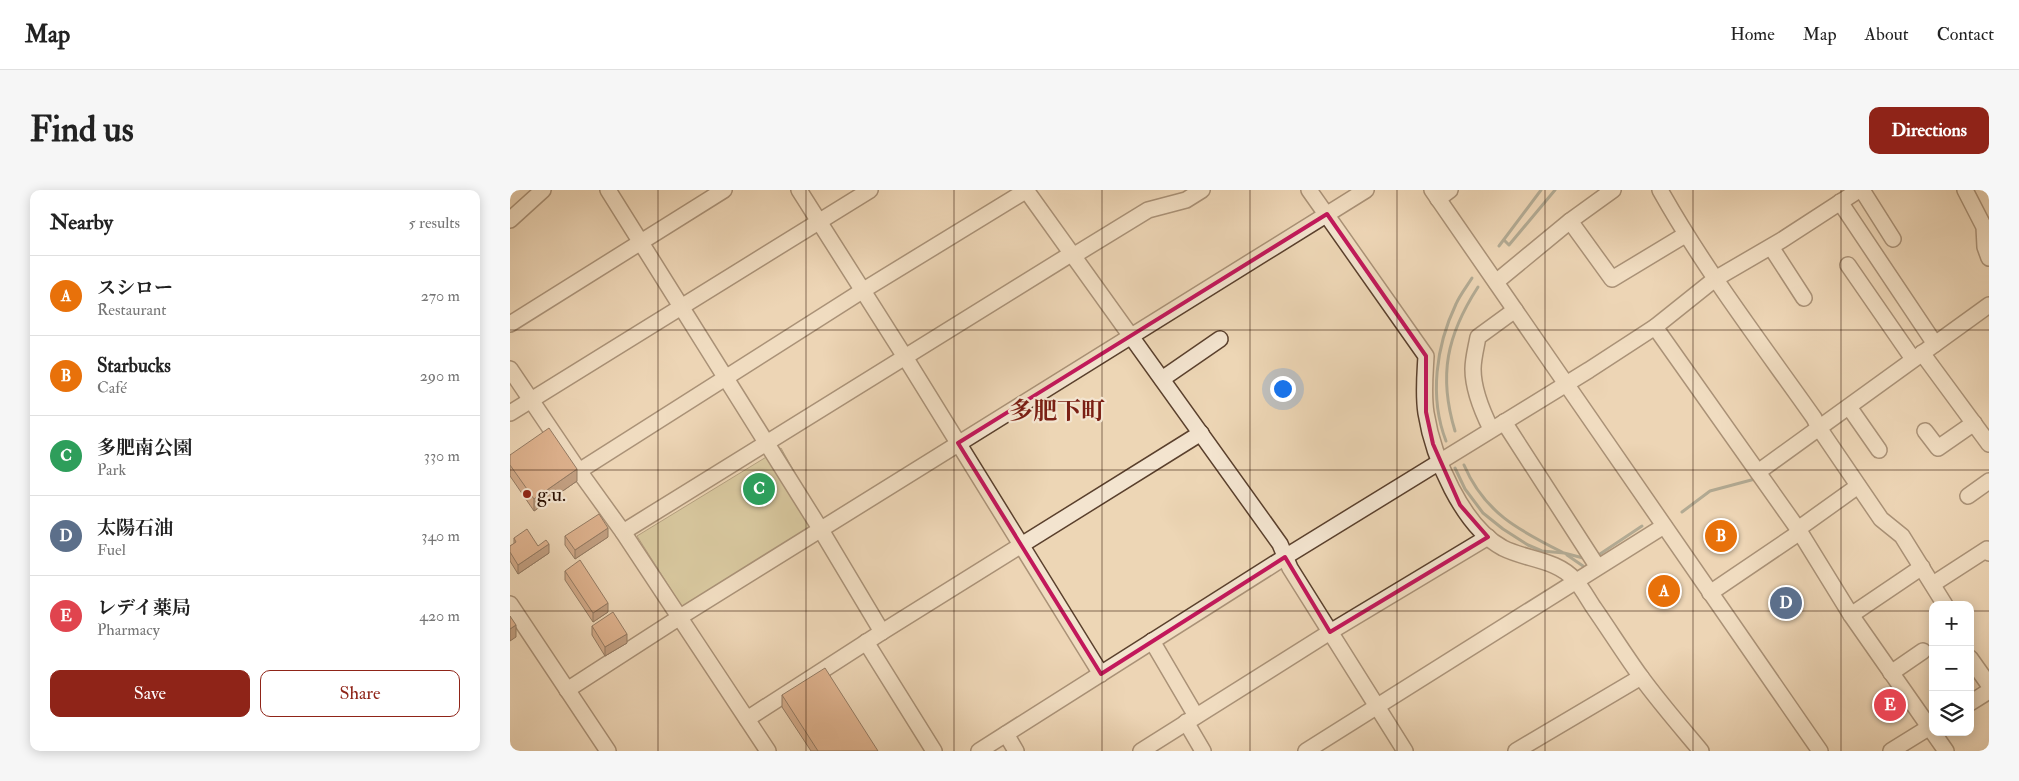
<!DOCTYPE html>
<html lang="en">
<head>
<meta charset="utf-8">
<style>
  body { margin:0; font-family:"IM FELL Double Pica","Noto Serif JP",serif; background:#f6f6f6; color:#222 }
  .controls { position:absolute; right:15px; bottom:15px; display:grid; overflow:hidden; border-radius:10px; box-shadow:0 2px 12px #0003 }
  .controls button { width:45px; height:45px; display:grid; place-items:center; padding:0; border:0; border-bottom:1px solid #e0e0e0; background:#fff; color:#222; font:25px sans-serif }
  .you { position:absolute; left:772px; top:198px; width:18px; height:18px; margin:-12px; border:4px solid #fff; border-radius:50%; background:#1a73e8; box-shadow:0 0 0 8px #1a73e833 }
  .badge { display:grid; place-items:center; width:32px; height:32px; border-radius:50%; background:#8f2418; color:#fff; font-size:16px; font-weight:700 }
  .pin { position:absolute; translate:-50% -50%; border:2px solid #fff; box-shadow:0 1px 5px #0006 }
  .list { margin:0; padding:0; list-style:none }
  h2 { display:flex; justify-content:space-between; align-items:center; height:65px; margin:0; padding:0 20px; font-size:21px }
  h2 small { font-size:16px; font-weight:400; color:#767676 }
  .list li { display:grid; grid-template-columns:32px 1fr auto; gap:15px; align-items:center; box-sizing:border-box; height:80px; padding:0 20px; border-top:1px solid #e0e0e0 }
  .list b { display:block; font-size:19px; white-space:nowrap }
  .list p { margin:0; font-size:16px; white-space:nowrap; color:#767676 }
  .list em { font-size:16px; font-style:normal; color:#767676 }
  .actions { display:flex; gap:10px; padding:15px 20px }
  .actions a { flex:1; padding:11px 0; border:1px solid #8f2418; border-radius:10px; text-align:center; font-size:18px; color:#8f2418 }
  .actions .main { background:#8f2418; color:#fff }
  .icon { flex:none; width:28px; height:28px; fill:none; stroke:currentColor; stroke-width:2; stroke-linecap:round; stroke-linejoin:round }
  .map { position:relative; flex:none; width:1479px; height:561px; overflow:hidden; border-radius:10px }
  header { display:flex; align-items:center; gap:30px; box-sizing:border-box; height:70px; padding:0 25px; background:#fff; border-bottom:1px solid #e0e0e0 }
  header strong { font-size:24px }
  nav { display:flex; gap:28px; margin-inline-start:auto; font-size:18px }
  .intro { display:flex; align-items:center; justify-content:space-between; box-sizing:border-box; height:120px; padding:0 30px }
  h1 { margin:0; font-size:35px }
  .button { padding:12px 22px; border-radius:10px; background:#8f2418; color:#fff; font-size:18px; font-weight:700 }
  main { display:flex; gap:30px; padding:0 30px }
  aside { flex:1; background:#fff; border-radius:10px; box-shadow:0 2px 12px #0003 }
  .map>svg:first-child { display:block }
</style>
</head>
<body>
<header>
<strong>Map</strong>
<nav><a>Home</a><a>Map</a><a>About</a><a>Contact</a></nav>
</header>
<div class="intro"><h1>Find us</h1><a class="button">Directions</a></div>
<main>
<aside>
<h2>Nearby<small>5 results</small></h2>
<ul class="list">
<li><span class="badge" style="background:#e8710a">A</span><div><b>スシロー</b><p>Restaurant</p></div><em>270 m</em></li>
<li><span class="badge" style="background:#e8710a">B</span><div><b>Starbucks</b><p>Café</p></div><em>290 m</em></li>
<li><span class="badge" style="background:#2e9e5b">C</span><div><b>多肥南公園</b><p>Park</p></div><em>330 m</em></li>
<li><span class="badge" style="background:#5c6f8a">D</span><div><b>太陽石油</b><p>Fuel</p></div><em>340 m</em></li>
<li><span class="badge" style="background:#e0444e">E</span><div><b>レデイ薬局</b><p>Pharmacy</p></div><em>420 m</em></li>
</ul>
<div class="actions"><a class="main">Save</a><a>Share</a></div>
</aside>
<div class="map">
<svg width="1479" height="561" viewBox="0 0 1479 561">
  <rect width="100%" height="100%" fill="#edd6b5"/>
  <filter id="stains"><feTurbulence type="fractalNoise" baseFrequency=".004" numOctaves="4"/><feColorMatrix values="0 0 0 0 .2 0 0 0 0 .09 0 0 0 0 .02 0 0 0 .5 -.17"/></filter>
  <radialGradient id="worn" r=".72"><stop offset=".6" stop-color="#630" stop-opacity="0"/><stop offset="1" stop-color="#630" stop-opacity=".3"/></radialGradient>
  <polygon fill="#c0bb88" stroke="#746444" points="271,258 316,339 174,420 127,346"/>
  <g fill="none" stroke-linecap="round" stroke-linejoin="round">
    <g stroke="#6c756a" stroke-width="3">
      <polyline points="994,50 999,55 1045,0"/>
      <polyline points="989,56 1031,0"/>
      <path d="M945,241C928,185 937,145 968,97"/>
      <path d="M936,251C919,207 926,156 946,114C950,105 957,96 962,88"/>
      <path d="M954,275C974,322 1008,340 1052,362"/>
      <polyline points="945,278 955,299 973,323 993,339 1018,355 1032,361 1054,363 1077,369"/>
      <polyline points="1172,322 1200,301 1245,289"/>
      <polyline points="1090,364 1132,336"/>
      <polyline points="1057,365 1073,376"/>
    </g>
    <g stroke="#5a402d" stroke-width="18">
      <g id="minor">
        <polyline points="98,0 311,340 372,442"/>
        <polyline points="289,0 395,167 591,484"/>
        <polyline points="516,0 770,354 780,378 895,561"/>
        <path d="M799,0L916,166C915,185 913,204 916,223C923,267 952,336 993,358C1017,370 1046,369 1065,390C1072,398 1078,409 1084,418C1100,441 1115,465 1131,487C1150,513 1171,537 1191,561"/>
        <polyline points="922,0 1310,561"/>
        <polyline points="1103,0 1060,31 1102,89 1175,45"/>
        <path d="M1150,0C1195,80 1251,153 1304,228L1309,238L1371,329L1392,346L1435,415"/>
        <polyline points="1352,0 1383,49"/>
        <polyline points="1455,0 1474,37 1475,57 1479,68"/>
        <polyline points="928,9 940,0"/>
        <polyline points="1330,12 1425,154"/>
        <polyline points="0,30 33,0"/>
        <polyline points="1261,57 1294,108"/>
        <polyline points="563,66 638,20 676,10 692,0"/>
        <polyline points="1338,75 1403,169"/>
        <polyline points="986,92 1060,31"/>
        <polyline points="0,134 214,0"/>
        <polyline points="1145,137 1288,339 1341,425 1436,561"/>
        <polyline points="1412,163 1479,254"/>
        <polyline points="0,179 69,281 113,342 258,561"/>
        <polyline points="652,189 710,149"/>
        <polyline points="1339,217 1369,260"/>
        <polyline points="0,223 360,0"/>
        <polyline points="994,232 1087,376"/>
        <path d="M981,239C972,221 963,200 963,179C963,169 966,158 968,147L1005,120"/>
        <polyline points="1415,241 1428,258 1464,233"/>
        <polyline points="69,281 352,101 517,0"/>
        <polyline points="1248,282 1479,115"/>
        <polyline points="1458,306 1479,291"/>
        <polyline points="1288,339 1348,296"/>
        <polyline points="113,342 561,64"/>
        <polyline points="1423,394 1477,359 1479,363"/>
        <polyline points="1200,403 1290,342"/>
        <polyline points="0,414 98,561"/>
        <polyline points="1341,425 1412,377"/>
        <polyline points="642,451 686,526"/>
        <polyline points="356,452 424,561"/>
        <polyline points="1460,468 1479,495"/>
        <polyline points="1381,483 1413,461"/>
        <polyline points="57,500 170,427 856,0"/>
        <polyline points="1460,513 1479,501"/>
        <polyline points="237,529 372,442 691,243"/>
        <polyline points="676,532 693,561"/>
        <polyline points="496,544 506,561"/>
        <polyline points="469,561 775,367 1079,180 1145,137 1205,89 1272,50 1349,0"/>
        <polyline points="631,561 820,442 978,347"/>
        <polyline points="796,561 1154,336"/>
        <polyline points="1006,561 1131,487"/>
        <polyline points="1381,561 1423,535"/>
      </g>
    </g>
    <use href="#minor" stroke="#f3e4cf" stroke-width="15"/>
  </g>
  <g fill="#af7453" stroke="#290e00">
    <polygon points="0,265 67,291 24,321 0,286"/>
    <polygon points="55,346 98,347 65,369 55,355"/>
    <polygon points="4,348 28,356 39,363 8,384 0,371 0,356 4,354"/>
    <polygon points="55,381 98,422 83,432 55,390"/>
    <polygon points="82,436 117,453 95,466 82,445"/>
    <polygon points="272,505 368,561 301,561 272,517"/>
  </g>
  <g fill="#8f5e44" stroke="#290e00">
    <polygon points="67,279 67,291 24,321 24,309"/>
    <polygon points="98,338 98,347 65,369 65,360"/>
    <polygon points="39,354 39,363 8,384 8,375"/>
    <polygon points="98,413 98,422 83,432 83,423"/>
    <polygon points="6,435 6,447 0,451 0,439"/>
    <polygon points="117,444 117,453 95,466 95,457"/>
  </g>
  <g fill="#cc8761" stroke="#290e00">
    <polygon points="39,238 67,279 24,309 0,275 0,265"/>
    <polygon points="89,324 98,338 65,360 55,346"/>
    <polygon points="17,339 28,356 36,350 39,354 8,375 0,362 0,356 6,352 4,348"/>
    <polygon points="70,370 98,413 83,423 55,381"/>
    <polygon points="103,422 117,444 95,457 82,436"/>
    <polygon points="0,426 6,435 0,439"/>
    <polygon points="315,478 368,561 308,561 272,505"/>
  </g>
  <path d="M0 0H1479V561H0ZM817,24L916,166V222L923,254L950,315L978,347L820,442L775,367L591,484L448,253Z" fill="#edd6b5" fill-opacity=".55" fill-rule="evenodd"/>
  <path fill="none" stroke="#c2185b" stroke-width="4" stroke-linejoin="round" d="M817,24L916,166V222L923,254L950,315L978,347L820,442L775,367L591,484L448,253Z"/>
  <path fill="none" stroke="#290e00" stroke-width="1" stroke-opacity="0.55" d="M148,0V561M296,0V561M444,0V561M592,0V561M740,0V561M887,0V561M1035,0V561M1183,0V561M1331,0V561M0,140H1479M0,280H1479M0,421H1423M1460,421H1479"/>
  <circle fill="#8f2418" stroke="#f3e4cf" stroke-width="2" cx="17" cy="304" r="5"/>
  <g text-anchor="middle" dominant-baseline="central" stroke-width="4.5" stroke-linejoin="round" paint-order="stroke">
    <g font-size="21" fill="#290e00" stroke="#f3e4cf" text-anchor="start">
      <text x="27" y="304">g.u.</text>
    </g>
    <g font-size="24" font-weight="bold" fill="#7a1f14" stroke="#f3e4cf">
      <text x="547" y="221">多肥下町</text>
    </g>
  </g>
  <rect width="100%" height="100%" filter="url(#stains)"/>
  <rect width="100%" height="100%" fill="url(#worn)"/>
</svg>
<div class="controls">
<button>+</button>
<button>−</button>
<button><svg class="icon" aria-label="layers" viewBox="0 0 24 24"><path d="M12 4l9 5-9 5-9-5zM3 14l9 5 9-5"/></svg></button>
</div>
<div class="you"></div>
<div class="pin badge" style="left:1154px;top:401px;background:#e8710a">A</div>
<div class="pin badge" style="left:1211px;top:346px;background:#e8710a">B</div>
<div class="pin badge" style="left:249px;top:299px;background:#2e9e5b">C</div>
<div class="pin badge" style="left:1276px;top:413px;background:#5c6f8a">D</div>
<div class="pin badge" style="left:1380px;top:515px;background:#e0444e">E</div>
</div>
</main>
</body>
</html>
